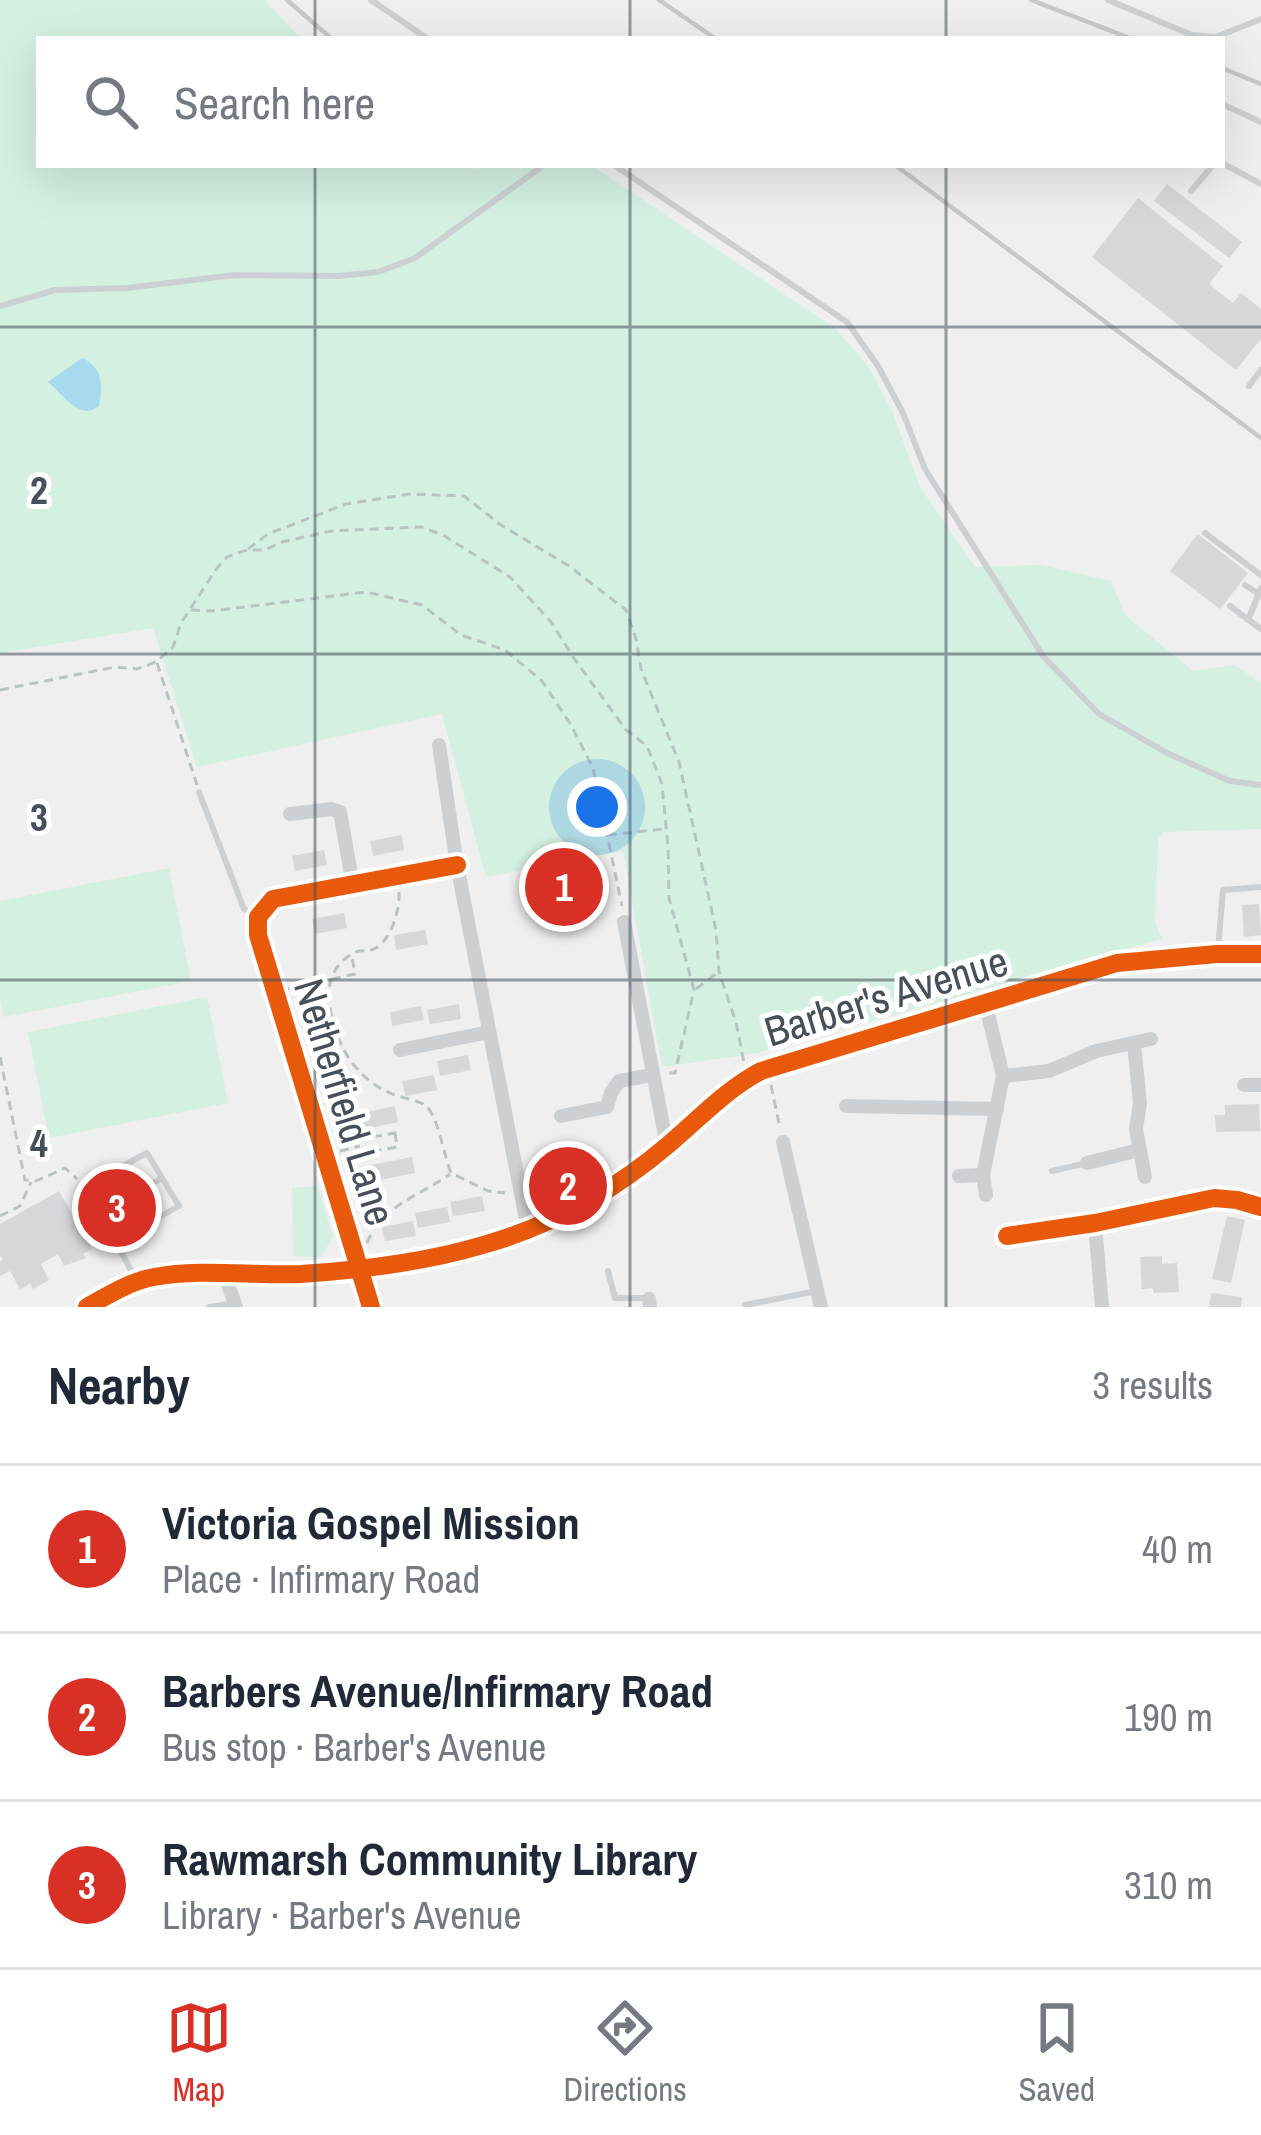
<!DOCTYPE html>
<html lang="en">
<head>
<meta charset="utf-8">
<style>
  body { margin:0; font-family:"Archivo Narrow",sans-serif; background:#f2f2f3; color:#1f2937 }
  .you { position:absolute; left:597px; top:807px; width:42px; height:42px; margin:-30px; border:9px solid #fff; border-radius:50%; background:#1a73e8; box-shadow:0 0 0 18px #1a73e833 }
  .badge { display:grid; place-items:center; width:78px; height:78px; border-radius:50%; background:#d93025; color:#fff; font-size:39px; font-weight:700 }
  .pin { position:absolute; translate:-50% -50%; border:6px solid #fff; box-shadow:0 3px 12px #0006 }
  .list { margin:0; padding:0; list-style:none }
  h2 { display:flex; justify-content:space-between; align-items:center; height:156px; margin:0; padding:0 48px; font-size:51px }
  h2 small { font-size:39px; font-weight:400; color:#747a83 }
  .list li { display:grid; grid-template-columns:78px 1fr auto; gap:36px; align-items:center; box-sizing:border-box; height:168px; padding:0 48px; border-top:3px solid #e0e1e3 }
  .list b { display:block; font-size:45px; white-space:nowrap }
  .list p { margin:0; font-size:39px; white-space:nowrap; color:#747a83 }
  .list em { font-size:39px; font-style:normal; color:#747a83 }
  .icon { flex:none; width:66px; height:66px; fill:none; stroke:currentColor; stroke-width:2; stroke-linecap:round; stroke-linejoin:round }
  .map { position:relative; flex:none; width:1261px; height:1307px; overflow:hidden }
  .search { position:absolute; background:#fff; box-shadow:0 12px 48px #0002; left:36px; right:36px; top:36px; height:132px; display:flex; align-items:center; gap:30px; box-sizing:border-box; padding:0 42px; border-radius:0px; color:#747a83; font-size:45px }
  .sheet { height:660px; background:#fff }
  nav { display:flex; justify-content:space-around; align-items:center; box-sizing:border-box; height:168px; border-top:3px solid #e0e1e3; background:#fff; font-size:33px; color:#747a83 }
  nav a { display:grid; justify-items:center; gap:6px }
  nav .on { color:#d93025 }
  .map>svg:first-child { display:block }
</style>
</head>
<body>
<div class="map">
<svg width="1261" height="1307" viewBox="0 0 1261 1307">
  <rect width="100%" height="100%" fill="#f0efef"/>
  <g fill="#d3f0e0">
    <polygon points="0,0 264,0 302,39 39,39 39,165 468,165 474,169 500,165 591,165 836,329 869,367 892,411 920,487 975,567 1042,565 1111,581 1125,615 1193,671 1235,665 1261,683 1261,829 1164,832 1158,839 1155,922 1162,939 758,1053 662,1067 623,851 486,877 442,714 197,767 153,628 0,653"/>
    <polygon points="169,868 191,981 4,1017 0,998 0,901"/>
    <polygon points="207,997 228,1103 49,1138 28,1032"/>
    <polygon points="318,1186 333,1237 321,1257 293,1256 292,1188"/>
  </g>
  <path fill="#a6daee" d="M82,358C103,367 103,386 99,406C80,421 64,396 48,382Z"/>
  <g fill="#d7d7d9">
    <polygon points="1167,184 1242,242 1229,258 1154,201"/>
    <polygon points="1138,198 1223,266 1209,284 1233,303 1241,293 1261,309 1261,339 1236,370 1092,257"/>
    <polygon points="1198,534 1248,573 1220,609 1170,571"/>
    <polygon points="402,835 404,850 373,856 370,841"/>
    <polygon points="324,850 327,865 295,871 292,856"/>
    <polygon points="569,867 578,902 559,906 551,872"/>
    <polygon points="1259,904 1261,935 1244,937 1242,905"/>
    <polygon points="344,913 347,928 315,934 312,919"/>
    <polygon points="425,930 428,944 396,950 394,935"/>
    <polygon points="459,1004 461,1019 430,1024 427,1010"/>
    <polygon points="421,1006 424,1020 392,1026 390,1012"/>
    <polygon points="468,1055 471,1070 440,1076 437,1061"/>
    <polygon points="434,1075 437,1090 405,1096 402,1081"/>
    <polygon points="1259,1104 1260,1131 1216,1132 1215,1115 1225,1115 1225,1105"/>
    <polygon points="395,1106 398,1122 352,1132 349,1116"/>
    <polygon points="412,1157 415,1173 370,1182 366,1166"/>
    <polygon points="59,1191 92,1249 83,1254 86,1258 64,1266 58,1254 41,1264 49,1280 33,1289 30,1284 20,1289 10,1271 0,1276 0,1262 3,1260 0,1256 0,1224"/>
    <polygon points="482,1196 485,1211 453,1216 450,1202"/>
    <polygon points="447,1207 450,1222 418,1228 415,1213"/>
    <polygon points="1227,1216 1245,1220 1231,1283 1212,1279"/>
    <polygon points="413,1221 416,1236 385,1241 382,1227"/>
    <polygon points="1162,1256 1162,1264 1177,1263 1179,1292 1154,1293 1152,1288 1142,1289 1140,1257"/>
    <polygon points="1211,1293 1242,1297 1241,1307 1209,1307"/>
  </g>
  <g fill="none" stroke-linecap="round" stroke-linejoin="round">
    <g stroke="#b9c4c2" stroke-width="3" stroke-dasharray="9 6" stroke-linecap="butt">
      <polyline points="248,549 268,534 346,504 410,494 464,496 501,525 569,566 626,610 636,639 641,669 679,762 716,930 719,972 736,1022 744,1063"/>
      <polyline points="191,610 212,611 366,592 422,605 461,635 505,650 542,681 571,725 593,768 622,906"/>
      <polyline points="157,663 197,785"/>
      <polyline points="0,690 115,667 137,669 156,662 173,647 181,623 217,568 227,557 247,550 265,550 282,542 331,531 421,527 443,535 510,577 552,623 573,657 626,730 647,746 662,784 668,847 669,898 694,990 675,1073 666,1073"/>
      <polyline points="608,835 663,829"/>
      <path d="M399,892C400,909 392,940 374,949C369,951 362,950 356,952C338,960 328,977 329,996C331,1036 352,1077 390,1093C400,1098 415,1099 425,1105C438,1114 444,1157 451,1173L488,1191L505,1193"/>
      <polyline points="288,989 355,974 352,957"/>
      <polyline points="696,989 717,973"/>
      <polyline points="0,1057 25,1180 36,1181 65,1168 77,1179"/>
      <polyline points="771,1085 780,1128"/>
      <polygon points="395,1133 397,1147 363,1153 361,1139"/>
      <polyline points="340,1151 360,1146"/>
      <polyline points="0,1216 20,1206 31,1182"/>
      <path d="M367,1243C382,1205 420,1196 450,1174"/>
    </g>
    <g stroke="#cdd0d3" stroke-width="6">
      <polyline points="371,0 428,39"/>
      <polyline points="1108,0 1192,35 1216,37 1261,19"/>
      <polyline points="1222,104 1261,122"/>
      <polyline points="1222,163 1261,184"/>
      <polyline points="614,165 847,322 878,366 903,413 925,469 1043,656 1099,714 1169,754 1230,781 1261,785"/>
      <polyline points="1191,191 1213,165"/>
      <polyline points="0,306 55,290 127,288 235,275 338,276 378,272 415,258 544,165"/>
      <polyline points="1249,386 1261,370"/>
      <polyline points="1205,533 1261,575"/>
      <polyline points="1245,585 1259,594"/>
      <polyline points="1230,606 1261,629"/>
      <polyline points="1248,620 1261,588"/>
      <polyline points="199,792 244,909 255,915"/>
      <polyline points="1218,950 1223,890 1261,887"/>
      <polyline points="1052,1171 1083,1164"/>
      <polyline points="100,1213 162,1178"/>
      <path d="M115,1242L179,1206L147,1153L85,1186C102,1217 119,1249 137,1281"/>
      <polyline points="608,1271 615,1298 645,1298"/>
      <polyline points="745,1305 817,1291"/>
      <polyline points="209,1307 235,1303"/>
    </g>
    <g stroke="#cdd0d3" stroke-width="14">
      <polyline points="439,745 457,865 528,1230"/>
      <polyline points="290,814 332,809 340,812 353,885"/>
      <polyline points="624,922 667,1146"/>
      <polyline points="985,1002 1003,1076 983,1175 986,1195"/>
      <polyline points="1134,1044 1140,1103 1136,1129 1145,1177"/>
      <polyline points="400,1050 489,1032"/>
      <polyline points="1003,1076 1049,1071 1096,1051 1151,1039"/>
      <polyline points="1244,1085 1261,1085"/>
      <polyline points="846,1106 997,1109"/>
      <polyline points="561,1116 607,1107 611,1093 619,1081 652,1075"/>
      <polyline points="783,1142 821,1307"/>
      <polyline points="1087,1163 1139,1150"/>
      <polyline points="959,1176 983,1175"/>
      <polyline points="1095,1223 1102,1307"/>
      <polyline points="1007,1236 1095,1223 1214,1198 1237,1200 1261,1207"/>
      <polyline points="224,1273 236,1307"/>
      <polyline points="649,1299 650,1307"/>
      <path d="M87,1307C106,1296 131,1281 154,1277C202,1268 252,1276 301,1274C360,1270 426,1262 483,1245C550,1226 614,1191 668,1145C699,1119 724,1091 761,1071L1117,963L1217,954H1261"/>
      <polyline points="371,1307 258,935 258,917 273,899 457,865"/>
    </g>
    <g stroke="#c6c8ca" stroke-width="4.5">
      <polyline points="287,0 332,39"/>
      <polyline points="659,0 716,39"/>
      <polyline points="1031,0 1132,39"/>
      <polyline points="1222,68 1261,84"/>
      <polyline points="895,165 1261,438"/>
    </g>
    <g stroke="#fff" stroke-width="26">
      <g id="cycleway">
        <polyline points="1007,1236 1095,1223 1214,1198 1237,1200 1261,1207"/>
        <path d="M87,1307C106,1296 131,1281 154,1277C202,1268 252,1276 301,1274C360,1270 426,1262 483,1245C550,1226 614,1191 668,1145C699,1119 724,1091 761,1071L1117,963L1217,954H1261"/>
        <polyline points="371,1307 258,935 258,917 273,899 457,865"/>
      </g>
    </g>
    <use href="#cycleway" stroke="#e8590c" stroke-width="18"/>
  </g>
  <path fill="none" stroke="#46505c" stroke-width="3" stroke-opacity="0.55" d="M315,0V39M630,0V39M946,0V39M315,165V1307M630,165V1307M946,165V1307M0,327H1261M0,654H1261M0,980H1261"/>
  <g text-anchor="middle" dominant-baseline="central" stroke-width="10" stroke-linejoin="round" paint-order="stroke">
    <g font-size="42" fill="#46505c" stroke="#fff">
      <text transform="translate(886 996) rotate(-17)">Barber's Avenue</text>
      <text transform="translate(345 1102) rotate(73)">Netherfield Lane</text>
    </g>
  </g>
  <g font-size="39" text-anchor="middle" font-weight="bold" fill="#46505c" stroke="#fff" stroke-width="10" stroke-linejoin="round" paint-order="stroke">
    <text x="39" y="504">2</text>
    <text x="39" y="831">3</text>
    <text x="39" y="1157">4</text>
  </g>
</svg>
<div class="you"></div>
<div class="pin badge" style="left:564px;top:887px">1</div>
<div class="pin badge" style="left:568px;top:1186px">2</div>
<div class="pin badge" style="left:117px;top:1208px">3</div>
<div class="search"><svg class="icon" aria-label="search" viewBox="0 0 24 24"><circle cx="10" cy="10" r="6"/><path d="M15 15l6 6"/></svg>Search here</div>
</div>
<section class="sheet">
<h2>Nearby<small>3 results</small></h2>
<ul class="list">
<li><span class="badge">1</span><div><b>Victoria Gospel Mission</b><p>Place · Infirmary Road</p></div><em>40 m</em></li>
<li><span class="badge">2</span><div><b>Barbers Avenue/Infirmary Road</b><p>Bus stop · Barber's Avenue</p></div><em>190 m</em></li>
<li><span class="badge">3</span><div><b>Rawmarsh Community Library</b><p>Library · Barber's Avenue</p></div><em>310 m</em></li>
</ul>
</section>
<nav>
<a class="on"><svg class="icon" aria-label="map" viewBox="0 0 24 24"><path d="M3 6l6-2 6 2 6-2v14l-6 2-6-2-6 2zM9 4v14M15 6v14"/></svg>Map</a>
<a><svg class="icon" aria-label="directions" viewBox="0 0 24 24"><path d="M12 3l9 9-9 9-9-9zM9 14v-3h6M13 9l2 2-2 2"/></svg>Directions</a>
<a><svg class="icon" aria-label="saved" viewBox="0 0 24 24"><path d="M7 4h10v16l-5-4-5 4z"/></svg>Saved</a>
</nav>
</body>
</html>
